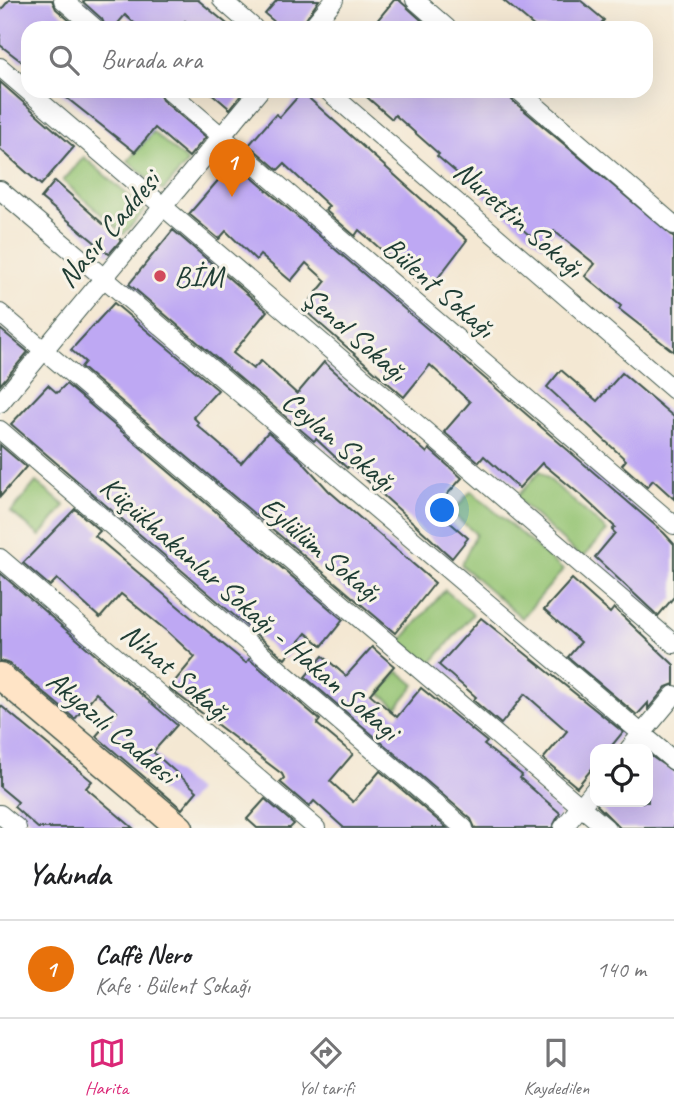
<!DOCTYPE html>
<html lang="tr">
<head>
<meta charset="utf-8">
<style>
  body { margin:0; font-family:Caveat,sans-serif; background:#f6f6f6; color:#202124 }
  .controls { position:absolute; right:21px; bottom:21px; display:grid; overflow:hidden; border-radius:14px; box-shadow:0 7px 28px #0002 }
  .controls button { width:63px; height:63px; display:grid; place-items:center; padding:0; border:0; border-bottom:2px solid #e0e0e0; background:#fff; color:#202124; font:35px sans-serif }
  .you { position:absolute; left:443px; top:511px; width:24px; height:24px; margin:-18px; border:5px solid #fff; border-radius:50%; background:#1a73e8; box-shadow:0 0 0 10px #1a73e833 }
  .badge { display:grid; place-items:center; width:46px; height:46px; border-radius:50%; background:#db2777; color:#fff; font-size:23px; font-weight:700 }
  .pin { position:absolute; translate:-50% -58px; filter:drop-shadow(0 2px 4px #0008) }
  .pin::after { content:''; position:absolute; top:37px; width:24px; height:21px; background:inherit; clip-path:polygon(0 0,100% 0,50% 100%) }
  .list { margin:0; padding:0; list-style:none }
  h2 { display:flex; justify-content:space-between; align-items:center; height:91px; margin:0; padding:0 28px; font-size:30px }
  h2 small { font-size:23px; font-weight:400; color:#757577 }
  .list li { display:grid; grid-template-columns:46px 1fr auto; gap:21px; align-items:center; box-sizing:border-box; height:98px; padding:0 28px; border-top:2px solid #e0e0e0 }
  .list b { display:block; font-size:26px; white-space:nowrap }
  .list p { margin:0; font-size:23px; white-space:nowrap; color:#757577 }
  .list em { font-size:23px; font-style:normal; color:#757577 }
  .icon { flex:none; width:38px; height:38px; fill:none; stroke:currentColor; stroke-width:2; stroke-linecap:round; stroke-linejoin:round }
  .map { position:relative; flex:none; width:674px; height:828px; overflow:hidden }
  .search { position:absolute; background:#fff; box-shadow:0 7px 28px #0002; left:21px; right:21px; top:21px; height:77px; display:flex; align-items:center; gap:18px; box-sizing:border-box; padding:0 24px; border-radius:21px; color:#757577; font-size:26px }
  .sheet { height:189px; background:#fff }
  nav { display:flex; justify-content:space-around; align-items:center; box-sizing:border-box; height:98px; border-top:2px solid #e0e0e0; background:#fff; font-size:19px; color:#757577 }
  nav a { display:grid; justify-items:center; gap:4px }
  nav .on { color:#db2777 }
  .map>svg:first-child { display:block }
</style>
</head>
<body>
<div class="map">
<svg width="674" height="828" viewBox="0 0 674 828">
  <rect width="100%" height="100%" fill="#f7f3e8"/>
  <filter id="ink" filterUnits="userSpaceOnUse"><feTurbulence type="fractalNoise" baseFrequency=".0143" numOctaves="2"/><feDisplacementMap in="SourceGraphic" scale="14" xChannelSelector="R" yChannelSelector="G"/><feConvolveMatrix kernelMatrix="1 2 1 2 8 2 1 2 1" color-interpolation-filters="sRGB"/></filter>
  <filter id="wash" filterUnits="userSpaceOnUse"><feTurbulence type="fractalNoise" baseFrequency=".00686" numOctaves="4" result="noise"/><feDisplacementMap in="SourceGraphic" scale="28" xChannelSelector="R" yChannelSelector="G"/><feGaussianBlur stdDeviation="1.57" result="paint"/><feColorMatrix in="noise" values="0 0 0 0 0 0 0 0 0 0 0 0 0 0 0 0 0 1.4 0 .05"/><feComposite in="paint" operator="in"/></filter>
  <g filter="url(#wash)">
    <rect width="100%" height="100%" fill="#f4e8d3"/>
    <g fill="#95c473" stroke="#5a8054" stroke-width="2">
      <polygon points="153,132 188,162 163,191 128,161"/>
      <polygon points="84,157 145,210 124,234 63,181"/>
      <polygon points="540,471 607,531 582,558 516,498"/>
      <polygon points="36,482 65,506 40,536 11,512"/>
      <polygon points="471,491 563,570 522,618 461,565 476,534 452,513"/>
      <polygon points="445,590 473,614 428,667 399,643"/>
      <polygon points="398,671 415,685 397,707 380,693"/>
    </g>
    <g id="blocks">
      <g fill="#bea8f3">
        <polygon points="9,0 52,0 56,9 78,28 28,28 28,55 22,62 0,45 0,11"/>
        <polygon points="85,0 198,0 232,28 193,28 185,21 179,28 140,28 125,15 114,28 106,28 102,19 83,2"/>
        <polygon points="277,0 319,0 300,28 282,28 265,14"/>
        <polygon points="394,0 399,0 430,28 371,28"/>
        <polygon points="503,0 580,0 604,20 597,28 536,28"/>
        <polygon points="0,82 74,147 41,185 0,149"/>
        <polygon points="58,91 158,91 162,100 206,137 189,157 155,128 135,152"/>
        <polygon points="209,91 244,91 230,109"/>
        <polygon points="360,91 507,91 512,100 674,237 674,352 619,309 621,306 585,276 595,264 554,231 542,246 437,156 439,154 395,115 392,119"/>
        <polygon points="302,92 467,240 428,291 359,230 355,236 325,210 329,206 284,164 278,170 249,145 276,114 280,117"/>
        <polygon points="234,162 664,533 674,544 674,597 658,616 595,557 615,533 612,530 615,527 583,497 542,463 519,488 484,456 479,462 444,432 470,402 430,365 404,397 303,309 326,281 306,263 291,281 260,255 256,260 226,231 219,239 189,214"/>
        <polygon points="55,181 121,240 109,254 41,198"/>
        <polygon points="173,230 267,311 233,353 253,369 261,361 297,394 324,362 427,453 429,449 462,478 434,509 468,538 452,558 350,465 347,468 316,439 314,441 129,284"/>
        <polygon points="114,303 218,390 193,417 199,423 197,425 241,463 268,432 300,459 329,491 435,583 395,633 81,367 85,362 71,350"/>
        <polygon points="0,329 28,352 0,385"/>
        <polygon points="561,370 597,401 622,373 674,417 674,499 653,480 647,487 622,465 626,460 547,387"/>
        <polygon points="66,384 343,620 322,646 306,633 285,659 11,424 48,385 57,393"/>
        <polygon points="0,445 26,467 0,497"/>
        <polygon points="75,509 100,531 95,536 219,641 246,663 249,659 320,720 317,724 353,754 330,781 353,802 380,771 447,828 344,828 314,801 309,807 280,782 284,778 282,774 169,688 195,657 168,632 121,594 100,618 57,579 50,586 23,563"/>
        <polygon points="0,573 177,725 153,752 197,791 182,809 96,736 117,712 96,693 75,719 10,664 0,661"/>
        <polygon points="572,579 610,613 614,608 674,665 674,684 666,687 648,709 648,703 637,715 568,657 581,642 544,610"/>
        <polygon points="481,618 623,732 609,749 595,749 595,765 577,787 543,759 567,731 525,694 501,724 473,700 476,697 439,665"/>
        <polygon points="372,647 394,666 370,694 397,717 421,688 487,742 484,745 522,775 520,778 560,813 552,828 475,828 471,819 305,677 323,656 346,676"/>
        <polygon points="0,705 92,781 86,788 133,828 38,828 14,807 18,802 0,787"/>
        <polygon points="648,754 674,772 674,828 620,828 597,805 599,802 648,802"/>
        <polygon points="265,799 294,824 290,828 257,828 247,819"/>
      </g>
    </g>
  </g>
  <g filter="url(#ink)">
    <use href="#blocks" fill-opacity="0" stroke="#3f574c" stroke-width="2"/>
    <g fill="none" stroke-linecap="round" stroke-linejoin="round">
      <g stroke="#3f574c" stroke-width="20">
        <g id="street">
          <polyline points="63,0 95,28"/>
          <polyline points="222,0 254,28"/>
          <polyline points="415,0 447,28"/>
          <polyline points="311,28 334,0"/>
          <polyline points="0,67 674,644"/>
          <polyline points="169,91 674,525"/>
          <polyline points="328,91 674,390"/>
          <polyline points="519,91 674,225"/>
          <polyline points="0,190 674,761"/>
          <polyline points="0,313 606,828"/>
          <polyline points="0,403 259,91"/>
          <polyline points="0,430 464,828"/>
          <polyline points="0,558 316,828"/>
          <polyline points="629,749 674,695"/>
          <polyline points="0,814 17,828"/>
          <polyline points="563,828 595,789"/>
        </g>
      </g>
      <g stroke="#3f574c" stroke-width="29">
        <polyline id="secondary" points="0,676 180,828"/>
      </g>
      <use href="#street" stroke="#fff" stroke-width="18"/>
      <use href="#secondary" stroke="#ffe4c6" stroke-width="26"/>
    </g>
  </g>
  <circle fill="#d1495b" stroke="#f7f3e8" stroke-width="2.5" cx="160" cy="276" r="7"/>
  <g text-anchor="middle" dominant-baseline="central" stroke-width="6" stroke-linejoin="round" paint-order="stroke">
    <g font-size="30" fill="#1f3d34" stroke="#f7f3e8">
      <text transform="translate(519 219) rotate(41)">Nurettin Sokağı</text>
      <text transform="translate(108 229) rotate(-50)">Nasır Caddesi</text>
      <text transform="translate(439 287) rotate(41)">Bülent Sokağı</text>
      <text transform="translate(355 334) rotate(41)">Şenol Sokağı</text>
      <text transform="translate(339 441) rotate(40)">Ceylan Sokağı</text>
      <text transform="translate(321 549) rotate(40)">Eylülüm Sokağı</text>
      <text transform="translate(250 608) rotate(41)">Küçükhakanlar Sokağı - Hakan Sokagi</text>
      <text transform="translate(176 672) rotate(41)">Nihat Sokağı</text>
      <text transform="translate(112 727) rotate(40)">Akyazılı Caddesi</text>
    </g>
    <g font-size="30" fill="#1f3d34" stroke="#f7f3e8" text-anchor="start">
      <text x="174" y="276">BİM</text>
    </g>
  </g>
</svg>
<div class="controls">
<button><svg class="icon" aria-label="locate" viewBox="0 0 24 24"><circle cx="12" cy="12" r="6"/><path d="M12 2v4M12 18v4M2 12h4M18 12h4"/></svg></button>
</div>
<div class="you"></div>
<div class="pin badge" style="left:232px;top:197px;background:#e8710a">1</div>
<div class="search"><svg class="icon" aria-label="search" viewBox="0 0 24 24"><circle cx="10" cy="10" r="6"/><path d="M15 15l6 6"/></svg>Burada ara</div>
</div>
<section class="sheet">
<h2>Yakında<small></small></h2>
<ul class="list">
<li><span class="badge" style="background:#e8710a">1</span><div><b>Caffè Nero</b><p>Kafe · Bülent Sokağı</p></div><em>140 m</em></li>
</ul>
</section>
<nav>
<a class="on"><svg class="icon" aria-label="map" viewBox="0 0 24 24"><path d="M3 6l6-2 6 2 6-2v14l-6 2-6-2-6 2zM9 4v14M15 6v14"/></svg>Harita</a>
<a><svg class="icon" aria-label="directions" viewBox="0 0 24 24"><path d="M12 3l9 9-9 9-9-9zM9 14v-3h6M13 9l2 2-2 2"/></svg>Yol tarifi</a>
<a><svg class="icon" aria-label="saved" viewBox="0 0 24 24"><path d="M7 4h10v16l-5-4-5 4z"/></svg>Kaydedilen</a>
</nav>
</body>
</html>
